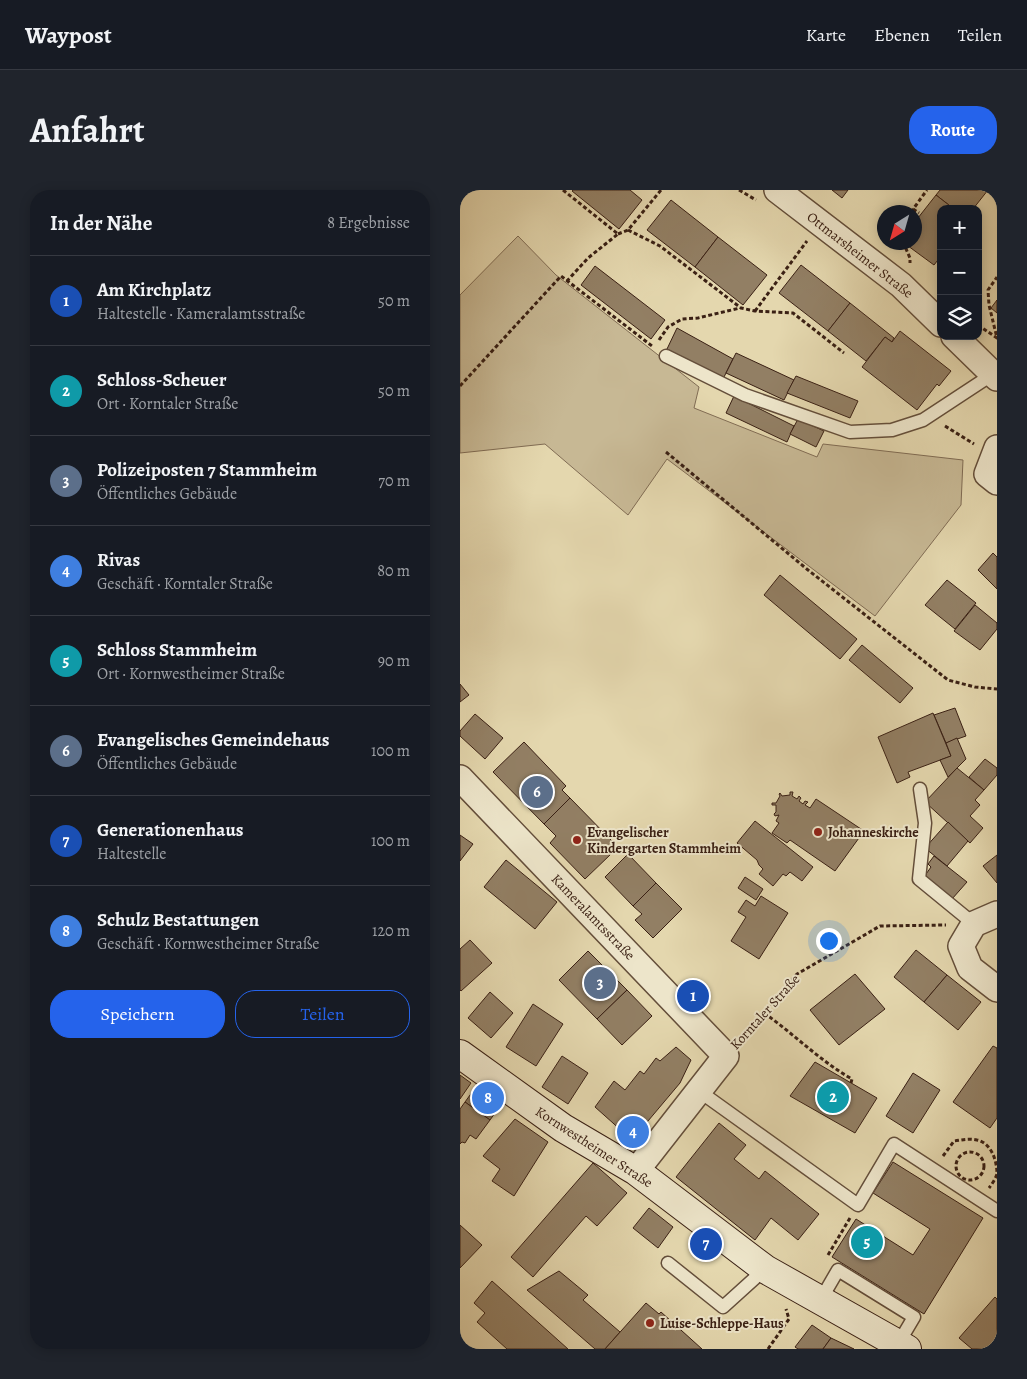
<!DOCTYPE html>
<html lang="de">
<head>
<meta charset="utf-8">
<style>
  body { margin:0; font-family:Alegreya,serif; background:#20242c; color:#f1f3f6 }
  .controls { position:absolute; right:15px; top:15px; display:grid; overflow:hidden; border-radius:10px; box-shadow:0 2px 12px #0003 }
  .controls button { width:45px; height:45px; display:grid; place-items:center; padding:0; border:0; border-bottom:1px solid #363941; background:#171b24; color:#f1f3f6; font:25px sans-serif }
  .compass { position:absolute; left:417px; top:15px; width:45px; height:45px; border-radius:50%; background:#171b24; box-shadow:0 2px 12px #0003; rotate:217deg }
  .you { position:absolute; left:368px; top:750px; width:18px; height:18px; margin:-12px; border:4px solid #fff; border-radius:50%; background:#1a73e8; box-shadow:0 0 0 8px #1a73e833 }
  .badge { display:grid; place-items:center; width:32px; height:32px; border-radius:50%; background:#2563eb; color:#fff; font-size:16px; font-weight:700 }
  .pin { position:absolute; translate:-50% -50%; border:2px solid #fff; box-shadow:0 1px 5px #0006 }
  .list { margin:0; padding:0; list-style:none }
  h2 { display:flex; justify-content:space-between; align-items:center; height:65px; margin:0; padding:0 20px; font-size:21px }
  h2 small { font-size:16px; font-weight:400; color:#9ea1a6 }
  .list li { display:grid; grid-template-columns:32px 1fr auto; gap:15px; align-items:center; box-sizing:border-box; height:90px; padding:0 20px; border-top:1px solid #363941 }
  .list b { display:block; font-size:19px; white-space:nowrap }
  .list p { margin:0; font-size:16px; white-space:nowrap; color:#9ea1a6 }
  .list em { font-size:16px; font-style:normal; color:#9ea1a6 }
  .actions { display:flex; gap:10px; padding:15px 20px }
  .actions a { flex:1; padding:11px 0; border:1px solid #2563eb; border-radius:20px; text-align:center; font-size:18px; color:#2563eb }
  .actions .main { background:#2563eb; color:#fff }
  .icon { flex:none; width:28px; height:28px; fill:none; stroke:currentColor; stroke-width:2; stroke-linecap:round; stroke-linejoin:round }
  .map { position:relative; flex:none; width:537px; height:1159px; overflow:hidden; border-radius:20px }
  header { display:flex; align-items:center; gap:30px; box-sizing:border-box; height:70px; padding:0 25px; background:#171b24; border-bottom:1px solid #363941 }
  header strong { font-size:24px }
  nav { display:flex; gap:28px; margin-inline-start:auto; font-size:18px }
  .intro { display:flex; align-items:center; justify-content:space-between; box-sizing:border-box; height:120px; padding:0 30px }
  h1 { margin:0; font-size:35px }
  .button { padding:12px 22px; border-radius:20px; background:#2563eb; color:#fff; font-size:18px; font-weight:700 }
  main { display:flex; gap:30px; padding:0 30px }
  aside { flex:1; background:#171b24; border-radius:20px; box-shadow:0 2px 12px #0003 }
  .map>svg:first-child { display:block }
</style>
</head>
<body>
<header>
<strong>Waypost</strong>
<nav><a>Karte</a><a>Ebenen</a><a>Teilen</a></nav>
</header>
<div class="intro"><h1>Anfahrt</h1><a class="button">Route</a></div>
<main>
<aside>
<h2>In der Nähe<small>8 Ergebnisse</small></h2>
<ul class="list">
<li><span class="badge" style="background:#1a4fb4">1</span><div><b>Am Kirchplatz</b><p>Haltestelle · Kameralamtsstraße</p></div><em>50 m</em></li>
<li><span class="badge" style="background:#0f9aa8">2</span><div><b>Schloss-Scheuer</b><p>Ort · Korntaler Straße</p></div><em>50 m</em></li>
<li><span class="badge" style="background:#5c6f8a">3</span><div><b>Polizeiposten 7 Stammheim</b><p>Öffentliches Gebäude</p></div><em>70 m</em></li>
<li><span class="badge" style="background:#3f7fe0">4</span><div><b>Rivas</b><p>Geschäft · Korntaler Straße</p></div><em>80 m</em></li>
<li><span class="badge" style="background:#0f9aa8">5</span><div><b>Schloss Stammheim</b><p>Ort · Kornwestheimer Straße</p></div><em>90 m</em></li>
<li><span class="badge" style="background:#5c6f8a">6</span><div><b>Evangelisches Gemeindehaus</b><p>Öffentliches Gebäude</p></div><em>100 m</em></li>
<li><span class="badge" style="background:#1a4fb4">7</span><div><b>Generationenhaus</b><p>Haltestelle</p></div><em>100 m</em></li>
<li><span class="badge" style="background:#3f7fe0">8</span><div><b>Schulz Bestattungen</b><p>Geschäft · Kornwestheimer Straße</p></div><em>120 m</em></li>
</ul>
<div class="actions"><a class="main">Speichern</a><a>Teilen</a></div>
</aside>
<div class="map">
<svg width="537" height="1159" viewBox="0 0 537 1159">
  <rect width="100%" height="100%" fill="#e4d7ae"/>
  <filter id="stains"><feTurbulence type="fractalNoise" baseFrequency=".004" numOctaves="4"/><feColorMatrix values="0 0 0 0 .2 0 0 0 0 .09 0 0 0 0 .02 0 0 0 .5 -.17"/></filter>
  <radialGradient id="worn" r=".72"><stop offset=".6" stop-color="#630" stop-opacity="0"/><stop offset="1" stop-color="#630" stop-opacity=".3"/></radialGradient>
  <polygon fill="#c7b894" stroke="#806c54" points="58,46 96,85 239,197 234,218 357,267 363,254 503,270 501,315 415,426 207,269 168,325 85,254 0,263 0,105"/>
  <g fill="#927f64" stroke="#3a2014">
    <polygon points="113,0 170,0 182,10 159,39 112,1"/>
    <polygon points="372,0 388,0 382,8"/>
    <polygon points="480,0 528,0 513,19 494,19 476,5"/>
    <polygon points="476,5 494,19 481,19 481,66 474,75 444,53 454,52 454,33"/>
    <polygon points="211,10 258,47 235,77 187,40"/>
    <polygon points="258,47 307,85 283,115 235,77"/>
    <polygon points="341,75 390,113 368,141 319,103"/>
    <polygon points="135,76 205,130 191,149 121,95"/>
    <polygon points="537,110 537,123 531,118"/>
    <polygon points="390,113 434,148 432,152 425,147 406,171 368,141"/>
    <polygon points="217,138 273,169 263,189 207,159"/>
    <polygon points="440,141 491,181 479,196 477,194 457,220 402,177 425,147 432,152"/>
    <polygon points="276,163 334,190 324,210 266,183"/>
    <polygon points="336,186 398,211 390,228 327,203"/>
    <polygon points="274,206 334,236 327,252 266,223"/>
    <polygon points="338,229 364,241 356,257 330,244"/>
    <polygon points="533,363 537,367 537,399 518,380"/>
    <polygon points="320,385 397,449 380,469 304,405"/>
    <polygon points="487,390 516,413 495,439 465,415"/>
    <polygon points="515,415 537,433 537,439 520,460 494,441"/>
    <polygon points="402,455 453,498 440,513 389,470"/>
    <polygon points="0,494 9,505 0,512"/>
    <polygon points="495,518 506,546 486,553 474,525"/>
    <polygon points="473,523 491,566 448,582 450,587 437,593 418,547"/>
    <polygon points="15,524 43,548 25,569 0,546 0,541"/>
    <polygon points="497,548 506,569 488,587 480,570 491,566 486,553"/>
    <polygon points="64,552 106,596 102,600 110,608 84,634 33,582"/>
    <polygon points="525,569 537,578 537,585 524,600 509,587"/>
    <polygon points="497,578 524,600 515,610 520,615 510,626 523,638 510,653 465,612"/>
    <polygon points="330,602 333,602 332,606 337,609 339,606 341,608 339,611 343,614 345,611 348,612 345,615 350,618 356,609 404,641 375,681 330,650 327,653 312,643 319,633 316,631 319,625 315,626 314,624 316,622 316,615 312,615 312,613 316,613 320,606 319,604 320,603 322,606 330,605"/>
    <polygon points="110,608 153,652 146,659 151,664 125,689 90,653 96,646 84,634"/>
    <polygon points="295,631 353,677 342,691 330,682 326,686 323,684 313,696 299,684 303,679 299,675 297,670 277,653"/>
    <polygon points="488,632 508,651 487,676 465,658"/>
    <polygon points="0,645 13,654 0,671"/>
    <polygon points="168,664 196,693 173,716 145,687"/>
    <polygon points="537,665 537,693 523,676"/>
    <polygon points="474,666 507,692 492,709 464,687 471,677 468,674"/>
    <polygon points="46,670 97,712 75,739 24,697"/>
    <polygon points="285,687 303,699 296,710 278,698"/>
    <polygon points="196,693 222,719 193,748 175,730 182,724 173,716"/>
    <polygon points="301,706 328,723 299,769 271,751 286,727 278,722 286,710 295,716"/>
    <polygon points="10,750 32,773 1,801 0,800 0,759"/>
    <polygon points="456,760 487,785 464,812 434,787"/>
    <polygon points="128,761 167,800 137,829 99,790"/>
    <polygon points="395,784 425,819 379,855 350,820"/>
    <polygon points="487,785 521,812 498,840 464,812"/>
    <polygon points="167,800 192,826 162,855 137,829"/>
    <polygon points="30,802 53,823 31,848 8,828"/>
    <polygon points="73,814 103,834 76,876 46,857"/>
    <polygon points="533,856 537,858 537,928 530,938 493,912"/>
    <polygon points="216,857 231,870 220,893 172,950 135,917 154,891 165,900 180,881 184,884 196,868 200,871"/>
    <polygon points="102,866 128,883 108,914 82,897"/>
    <polygon points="355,872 417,908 395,943 330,906"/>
    <polygon points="453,883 480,900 453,943 426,926"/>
    <polygon points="0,885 11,893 0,909"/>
    <polygon points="18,894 43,912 30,930 5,912"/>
    <polygon points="5,912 30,930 16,949 10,945 5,953 2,952 0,954 0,919"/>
    <polygon points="55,929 88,952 54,1006 32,991 40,979 23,966"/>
    <polygon points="259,933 286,955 274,969 299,989 305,981 359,1024 338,1050 311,1028 295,1050 216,987"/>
    <polygon points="433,972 523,1028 464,1124 372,1067 396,1029 453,1065 470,1039 413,1003"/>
    <polygon points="133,973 167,1003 137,1036 126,1026 73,1087 51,1067"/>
    <polygon points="189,1018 213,1037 198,1058 173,1038"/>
    <polygon points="0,1035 22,1055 0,1078"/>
    <polygon points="99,1081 128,1105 123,1110 160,1142 145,1159 135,1159 67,1100"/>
    <polygon points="32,1091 108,1159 47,1159 17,1132 25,1123 14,1113"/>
    <polygon points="535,1107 537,1109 537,1159 512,1159 499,1148"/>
    <polygon points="186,1113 199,1124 201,1122 242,1159 145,1159"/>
    <polygon points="352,1135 371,1148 363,1159 338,1159 335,1157"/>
    <polygon points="371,1148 394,1159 363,1159"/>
  </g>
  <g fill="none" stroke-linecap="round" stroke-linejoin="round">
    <g stroke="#644e3a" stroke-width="15">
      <g id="lane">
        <polyline points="206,166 285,205 390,242 432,240 463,230 533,184"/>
        <polyline points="460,599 465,633 459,689 514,734"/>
        <polyline points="239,901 398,1015 434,954 537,1021"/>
        <polyline points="208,1073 263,1117 305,1079"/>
        <polyline points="360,1111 378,1080 454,1127 438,1154"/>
      </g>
    </g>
    <g stroke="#644e3a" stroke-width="28">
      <g id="street">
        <polyline points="317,0 441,95 481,134"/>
        <polyline points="494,146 537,188"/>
        <polyline points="537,258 527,284 537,292"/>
        <polyline points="0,588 266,866 176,981"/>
        <polyline points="537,724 514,734 501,756 510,778 537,799"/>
      </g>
    </g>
    <g stroke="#3a2014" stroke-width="30">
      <polyline id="secondary" points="0,864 103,938 176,981 305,1079 447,1159"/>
    </g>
    <g stroke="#3a2014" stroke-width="3" stroke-dasharray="4 2.5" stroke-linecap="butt">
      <polyline points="103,0 158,44 128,68 107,91"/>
      <polyline points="279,0 296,10"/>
      <polyline points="453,19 459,23"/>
      <polyline points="451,22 467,0"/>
      <polyline points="168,40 200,56 281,118 295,121 333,123 384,163"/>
      <polyline points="158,44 168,40 201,0"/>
      <polyline points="443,52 450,68 450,73"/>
      <polyline points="295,121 347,51"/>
      <polyline points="518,135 537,148 529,115 528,100 537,87"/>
      <polyline points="199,150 208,137 222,129 238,128 280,118"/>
      <polyline points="0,196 101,86 192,156"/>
      <polyline points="485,236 514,254"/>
      <polyline points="206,262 348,380 488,490 515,497 537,499"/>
      <path d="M304,823C334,844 360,871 392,889L391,893"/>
      <polyline points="280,849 337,784 420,736 486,735"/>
      <circle cx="510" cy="976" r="14"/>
      <path d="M483,966L494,951C502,950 509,948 517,950C531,953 537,970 537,984C536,988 532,994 529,998"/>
      <polyline points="368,1065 390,1028"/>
      <polyline points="308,1159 329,1129 326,1119"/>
    </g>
    <use href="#lane" stroke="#ede5ca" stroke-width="12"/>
    <use href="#street" stroke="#ede5ca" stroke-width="25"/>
    <use href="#secondary" stroke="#ede5ca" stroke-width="28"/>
  </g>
  <g fill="#8f2418" stroke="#ede5ca" stroke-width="2">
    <circle cx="358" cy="642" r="5"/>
    <circle cx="117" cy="650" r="5"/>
    <circle cx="190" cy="1133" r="5"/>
  </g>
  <g text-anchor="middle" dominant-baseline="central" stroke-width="4" stroke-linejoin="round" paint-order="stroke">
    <g font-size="14" fill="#3a2014" stroke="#ede5ca">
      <text transform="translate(400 65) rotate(38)">Ottmarsheimer Straße</text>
      <text transform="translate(133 727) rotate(46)">Kameralamtsstraße</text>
      <text transform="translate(305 822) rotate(-48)">Korntaler Straße</text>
      <text transform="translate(134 957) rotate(33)">Kornwestheimer Straße</text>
    </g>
    <g font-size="14" font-weight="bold" fill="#3a2014" stroke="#ede5ca" text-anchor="start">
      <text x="127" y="642">Evangelischer<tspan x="127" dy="16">Kindergarten Stammheim</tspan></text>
      <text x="368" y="642">Johanneskirche</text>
      <text x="200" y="1133">Luise-Schleppe-Haus</text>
    </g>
  </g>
  <rect width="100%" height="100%" filter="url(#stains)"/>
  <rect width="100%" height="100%" fill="url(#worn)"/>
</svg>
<div class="controls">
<button>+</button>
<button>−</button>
<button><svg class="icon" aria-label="layers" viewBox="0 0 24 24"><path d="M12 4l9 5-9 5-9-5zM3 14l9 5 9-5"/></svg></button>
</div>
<svg class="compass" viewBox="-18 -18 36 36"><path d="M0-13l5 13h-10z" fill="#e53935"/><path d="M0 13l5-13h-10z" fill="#9ea1a6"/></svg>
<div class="you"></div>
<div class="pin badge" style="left:233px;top:806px;background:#1a4fb4">1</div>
<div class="pin badge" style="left:373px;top:907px;background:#0f9aa8">2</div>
<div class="pin badge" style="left:140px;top:793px;background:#5c6f8a">3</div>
<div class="pin badge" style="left:173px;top:942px;background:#3f7fe0">4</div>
<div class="pin badge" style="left:407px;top:1052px;background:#0f9aa8">5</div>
<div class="pin badge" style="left:77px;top:602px;background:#5c6f8a">6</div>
<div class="pin badge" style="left:246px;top:1054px;background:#1a4fb4">7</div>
<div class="pin badge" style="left:28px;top:908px;background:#3f7fe0">8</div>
</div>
</main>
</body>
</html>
